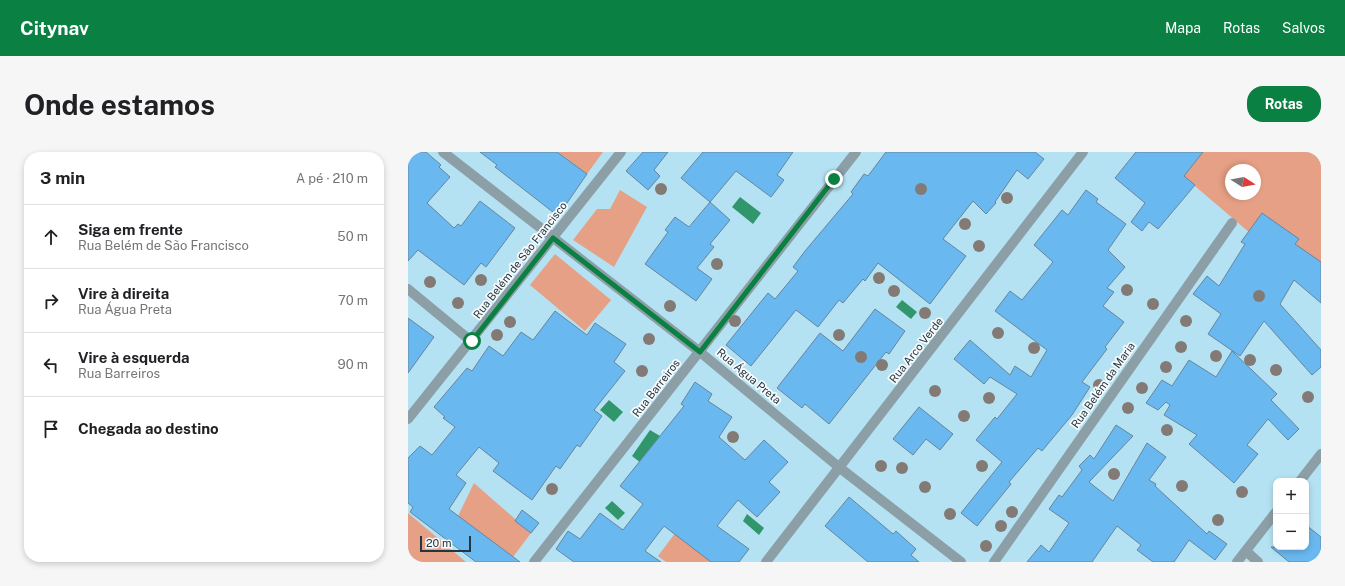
<!DOCTYPE html>
<html lang="pt">
<head>
<meta charset="utf-8">
<style>
  body { margin:0; font-family:"Public Sans",sans-serif; background:#f6f6f6; color:#202124 }
  .controls { position:absolute; right:12px; bottom:12px; display:grid; overflow:hidden; border-radius:8px; box-shadow:0 2px 6px #0003 }
  .controls button { width:36px; height:36px; display:grid; place-items:center; padding:0; border:0; border-bottom:1px solid #e0e0e0; background:#fff; color:#202124; font:20px sans-serif }
  .compass { position:absolute; left:817px; top:12px; width:36px; height:36px; border-radius:50%; background:#fff; box-shadow:0 2px 6px #0003; rotate:101deg }
  .scale { position:absolute; left:12px; bottom:10px; width:51px; box-sizing:border-box; padding-left:4px; border:2px solid #24363d; border-top:0; font-size:11px; line-height:14px; white-space:nowrap; color:#24363d; -webkit-text-stroke:3px #f7fbfd; paint-order:stroke }
  .stop { position:absolute; width:12px; height:12px; margin:-9px; border:3px solid #0b8043; border-radius:50%; background:#fff }
  .stop.end { background:#0b8043; border-color:#fff; box-shadow:0 1px 4px #0008 }
  .list { margin:0; padding:0; list-style:none }
  h2 { display:flex; justify-content:space-between; align-items:center; height:52px; margin:0; padding:0 16px; font-size:17px }
  h2 small { font-size:13px; font-weight:400; color:#757577 }
  .list li { display:grid; grid-template-columns:26px 1fr auto; gap:12px; align-items:center; box-sizing:border-box; height:64px; padding:0 16px; border-top:1px solid #e0e0e0 }
  .list b { display:block; font-size:15px; white-space:nowrap }
  .list p { margin:0; font-size:13px; white-space:nowrap; color:#757577 }
  .list em { font-size:13px; font-style:normal; color:#757577 }
  .icon { flex:none; width:22px; height:22px; fill:none; stroke:currentColor; stroke-width:2; stroke-linecap:round; stroke-linejoin:round }
  .map { position:relative; flex:none; width:913px; height:410px; overflow:hidden; border-radius:16px }
  header { display:flex; align-items:center; gap:24px; box-sizing:border-box; height:56px; padding:0 20px; background:#0b8043; color:#fff }
  header strong { font-size:19px }
  nav { display:flex; gap:22px; margin-inline-start:auto; font-size:14px }
  .intro { display:flex; align-items:center; justify-content:space-between; box-sizing:border-box; height:96px; padding:0 24px }
  h1 { margin:0; font-size:28px }
  .button { padding:10px 18px; border-radius:16px; background:#0b8043; color:#fff; font-size:14px; font-weight:700 }
  main { display:flex; gap:24px; padding:0 24px }
  aside { flex:1; background:#fff; border-radius:16px; box-shadow:0 2px 6px #0003 }
  .map>svg:first-child { display:block }
</style>
</head>
<body>
<header>
<strong>Citynav</strong>
<nav><a>Mapa</a><a>Rotas</a><a>Salvos</a></nav>
</header>
<div class="intro"><h1>Onde estamos</h1><a class="button">Rotas</a></div>
<main>
<aside>
<h2>3 min<small>A pé · 210 m</small></h2>
<ul class="list">
<li><svg class="icon" aria-label="ahead" viewBox="0 0 24 24"><path d="M12 20V5M6 11l6-6 6 6"/></svg><div><b>Siga em frente</b><p>Rua Belém de São Francisco</p></div><em>50 m</em></li>
<li><svg class="icon" aria-label="right" viewBox="0 0 24 24"><path d="M7 20v-9h11M14 6l5 5-5 5"/></svg><div><b>Vire à direita</b><p>Rua Água Preta</p></div><em>70 m</em></li>
<li><svg class="icon" aria-label="left" viewBox="0 0 24 24"><path d="M17 20v-9H6M10 6l-5 5 5 5"/></svg><div><b>Vire à esquerda</b><p>Rua Barreiros</p></div><em>90 m</em></li>
<li><svg class="icon" aria-label="arrive" viewBox="0 0 24 24"><path d="M6 21V4h12l-3 4 3 4H6"/></svg><div><b>Chegada ao destino</b></div></li>
</ul>
</aside>
<div class="map">
<svg width="913" height="410" viewBox="0 0 913 410">
  <rect width="100%" height="100%" fill="#b5e2f2"/>
  <g fill="#e6a085" fill-rule="evenodd">
    <polygon points="150,0 195,0 179,22"/>
    <path d="M747,0H913V145L889,121ZM823,18H847V42H823Z"/>
    <polygon points="212,38 239,55 206,115 165,88 189,57 202,57"/>
    <polygon points="147,102 203,148 177,179 122,133"/>
    <polygon points="66,331 123,381 105,405 50,364"/>
    <polygon points="0,361 58,410 0,410"/>
    <polygon points="268,380 309,410 258,410 250,404"/>
  </g>
  <g fill="#32966c">
    <polygon points="332,45 353,61 345,72 324,55"/>
    <polygon points="494,148 509,160 503,167 488,155"/>
    <polygon points="201,248 215,260 206,270 192,258"/>
    <polygon points="242,278 252,284 270,340 224,304"/>
    <polygon points="204,349 217,361 210,368 197,356"/>
    <polygon points="339,362 356,376 351,383 335,369"/>
  </g>
  <g fill="#6ab8f0" stroke="#66859e">
    <polygon points="0,0 18,0 33,13 31,15 42,25 19,51 46,76 50,72 53,74 72,49 107,76 78,115 73,111 56,133 10,98 0,109"/>
    <polygon points="72,0 149,0 179,22 150,64 87,15 89,13"/>
    <polygon points="235,0 260,0 246,18 252,24 240,38 218,19"/>
    <polygon points="295,0 385,0 369,23 376,28 363,45 328,19 302,50 273,26"/>
    <polygon points="478,0 627,0 636,7 620,27 609,18 587,50 588,51 578,62 565,49 535,87 558,104 522,152 470,111 457,129 455,127 435,151 431,148 410,175 388,158 343,214 318,193 360,141 367,147 390,119 385,115 397,99 445,42 443,40 456,22 460,24"/>
    <polygon points="728,0 795,0 776,24 787,33 750,77 741,70 734,79 723,70 737,51 707,26"/>
    <polygon points="678,38 690,47 688,50 718,72 700,98 717,115 699,136 706,140 695,154 716,170 697,195 699,197 674,230 682,235 664,263 634,299 630,296 601,330 603,332 569,374 553,361 594,310 568,288 587,265 589,267 609,242 582,225 576,232 546,207 562,188 602,223 607,214 623,225 639,198 587,159 602,139 614,148 645,110 626,93 654,58 660,63"/>
    <polygon points="302,50 322,68 302,92 306,95 289,116 304,127 288,149 237,112 260,80 257,78 267,65 281,75"/>
    <polygon points="854,61 891,87 887,92 913,110 913,151 886,128 872,152 913,198 913,215 904,223 856,169 832,204 800,182 813,162 785,142 799,124 811,134 837,92 833,90"/>
    <polygon points="467,157 497,179 481,202 478,200 421,272 397,252 394,256 369,236 412,181 435,199"/>
    <polygon points="147,159 179,183 187,171 218,192 206,210 217,219 186,258 194,264 172,295 169,293 152,317 148,314 124,348 85,319 91,311 71,295 48,323 58,331 41,357 112,410 68,410 2,360 5,355 0,351 0,306 12,294 24,303 47,275 35,266 37,265 26,255 59,216 64,219 81,194 95,204 113,180 125,188"/>
    <polygon points="0,166 26,185 0,221"/>
    <polygon points="824,199 869,242 863,248 891,277 880,288 860,267 839,293 850,302 826,331 781,292 789,283 756,263 762,253 758,250 750,258 738,251 754,228 764,234 781,208 808,225"/>
    <polygon points="287,230 304,242 300,249 324,265 311,285 337,308 356,288 380,310 361,330 372,340 349,365 330,348 309,374 341,397 331,410 303,410 256,374 237,399 253,410 166,410 148,397 160,379 172,387 192,361 215,378 235,352 212,334 276,254 273,252"/>
    <polygon points="511,255 545,282 532,298 518,287 505,303 485,287"/>
    <polygon points="708,273 725,284 681,330 705,349 739,291 758,305 741,328 748,332 747,334 799,382 801,379 819,392 807,408 781,388 766,410 745,410 729,398 733,393 709,374 684,410 619,410 633,393 641,400 661,371 641,357 651,343 654,345 674,318 671,314 682,303 686,307"/>
    <polygon points="441,345 485,382 488,379 508,397 503,403 511,410 460,410 417,374"/>
    <polygon points="114,358 131,371 123,381 107,369"/>
    <polygon points="898,373 913,385 913,410 881,410 863,395 898,395"/>
  </g>
  <g fill="none" stroke-linecap="round" stroke-linejoin="round">
    <g stroke="#8d9fa6" stroke-width="10">
      <polyline points="35,0 292,200 432,316 553,410"/>
      <polyline points="0,137 63,189"/>
      <polyline points="0,267 213,0"/>
      <polyline points="892,329 913,302"/>
      <polyline points="838,399 850,410"/>
      <polyline points="126,410 448,0"/>
      <polyline points="358,410 675,0"/>
      <polyline points="586,410 824,71"/>
      <polyline points="829,410 868,360"/>
    </g>
  </g>
  <g fill="#837a75">
    <circle cx="253" cy="37" r="6"/>
    <circle cx="513" cy="37" r="6"/>
    <circle cx="599" cy="46" r="6"/>
    <circle cx="557" cy="72" r="6"/>
    <circle cx="571" cy="94" r="6"/>
    <circle cx="309" cy="112" r="6"/>
    <circle cx="471" cy="126" r="6"/>
    <circle cx="73" cy="128" r="6"/>
    <circle cx="22" cy="130" r="6"/>
    <circle cx="719" cy="138" r="6"/>
    <circle cx="486" cy="139" r="6"/>
    <circle cx="851" cy="144" r="6"/>
    <circle cx="50" cy="151" r="6"/>
    <circle cx="745" cy="152" r="6"/>
    <circle cx="262" cy="154" r="6"/>
    <circle cx="517" cy="161" r="6"/>
    <circle cx="327" cy="169" r="6"/>
    <circle cx="778" cy="169" r="6"/>
    <circle cx="102" cy="170" r="6"/>
    <circle cx="590" cy="181" r="6"/>
    <circle cx="89" cy="183" r="6"/>
    <circle cx="431" cy="183" r="6"/>
    <circle cx="241" cy="187" r="6"/>
    <circle cx="773" cy="195" r="6"/>
    <circle cx="626" cy="196" r="6"/>
    <circle cx="808" cy="204" r="6"/>
    <circle cx="453" cy="205" r="6"/>
    <circle cx="842" cy="208" r="6"/>
    <circle cx="474" cy="213" r="6"/>
    <circle cx="758" cy="215" r="6"/>
    <circle cx="868" cy="218" r="6"/>
    <circle cx="234" cy="219" r="6"/>
    <circle cx="691" cy="233" r="6"/>
    <circle cx="734" cy="236" r="6"/>
    <circle cx="527" cy="239" r="6"/>
    <circle cx="900" cy="245" r="6"/>
    <circle cx="581" cy="246" r="6"/>
    <circle cx="720" cy="256" r="6"/>
    <circle cx="556" cy="264" r="6"/>
    <circle cx="759" cy="278" r="6"/>
    <circle cx="325" cy="285" r="6"/>
    <circle cx="473" cy="314" r="6"/>
    <circle cx="574" cy="314" r="6"/>
    <circle cx="494" cy="316" r="6"/>
    <circle cx="706" cy="322" r="6"/>
    <circle cx="774" cy="334" r="6"/>
    <circle cx="517" cy="335" r="6"/>
    <circle cx="144" cy="337" r="6"/>
    <circle cx="834" cy="340" r="6"/>
    <circle cx="604" cy="360" r="6"/>
    <circle cx="542" cy="362" r="6"/>
    <circle cx="810" cy="368" r="6"/>
    <circle cx="593" cy="374" r="6"/>
    <circle cx="578" cy="394" r="6"/>
  </g>
  <g fill="none" stroke-linecap="round" stroke-linejoin="round">
    <polyline stroke="#0b8043" stroke-width="5" points="64,189 145,86 292,200 426,27"/>
  </g>
  <g text-anchor="middle" dominant-baseline="central" stroke-width="3.5" stroke-linejoin="round" paint-order="stroke">
    <g font-size="11" fill="#24363d" stroke="#f7fbfd">
      <text transform="translate(112 108) rotate(-52)">Rua Belém de São Francisco</text>
      <text transform="translate(508 198) rotate(-52)">Rua Arco Verde</text>
      <text transform="translate(341 224) rotate(40)">Rua Água Preta</text>
      <text transform="translate(695 233) rotate(-55)">Rua Belém da Maria</text>
      <text transform="translate(248 236) rotate(-52)">Rua Barreiros</text>
    </g>
  </g>
</svg>
<div class="controls">
<button>+</button>
<button>−</button>
</div>
<svg class="compass" viewBox="-18 -18 36 36"><path d="M0-13l5 13h-10z" fill="#e53935"/><path d="M0 13l5-13h-10z" fill="#757577"/></svg>
<div class="scale">20 m</div>
<div class="stop" style="left:64px;top:189px"></div>
<div class="stop end" style="left:426px;top:27px"></div>
</div>
</main>
</body>
</html>
